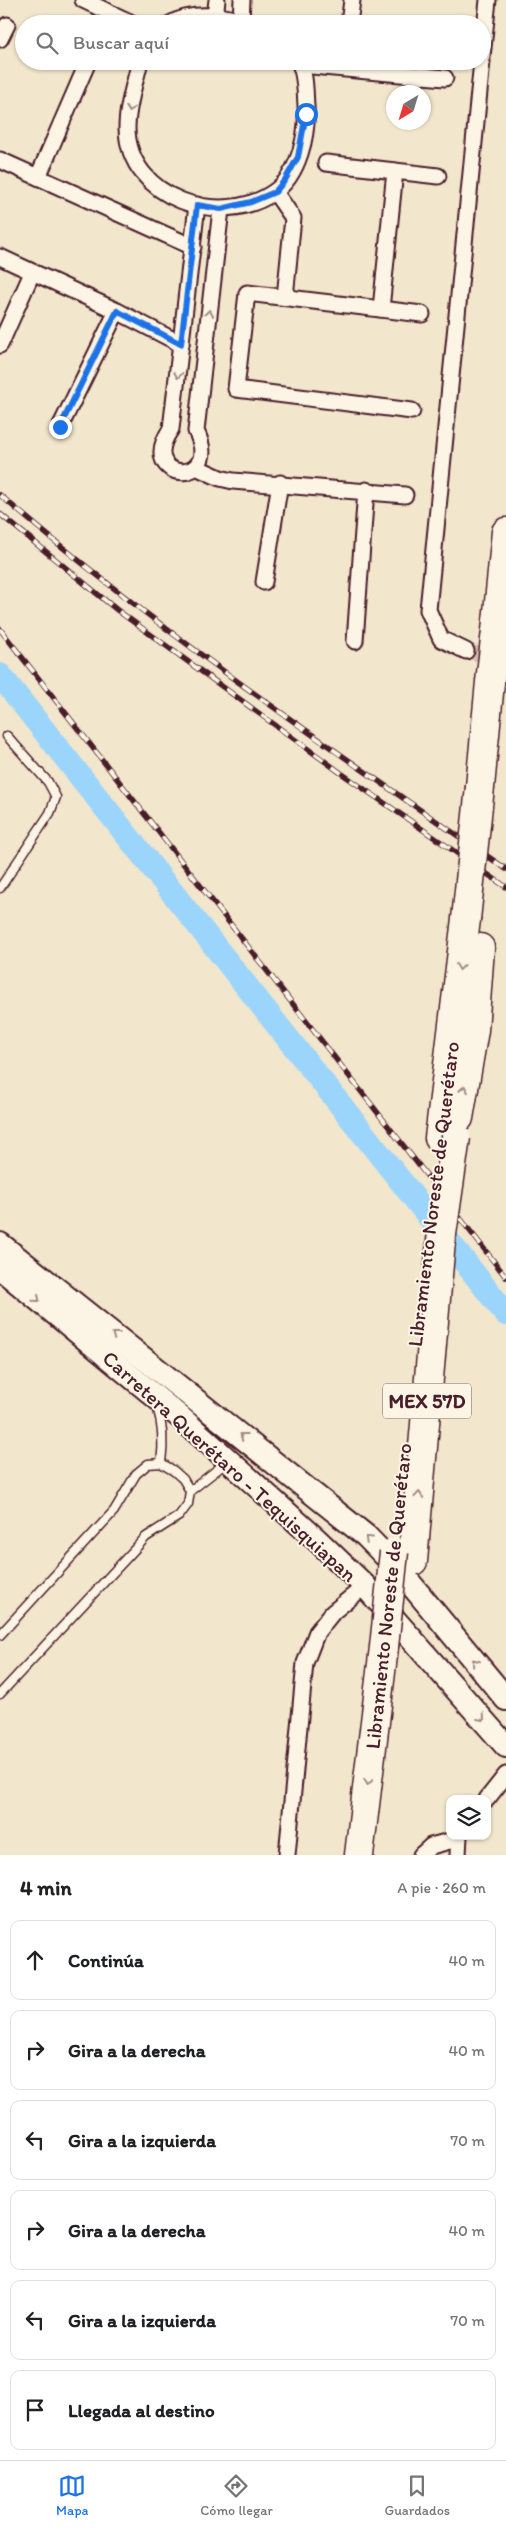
<!DOCTYPE html>
<html lang="es">
<head>
<meta charset="utf-8">
<style>
  body { margin:0; font-family:Itim,sans-serif; background:#f2f2f2; color:#202124 }
  .controls { position:absolute; right:15px; bottom:15px; display:grid; overflow:hidden; border-radius:10px; box-shadow:0 1px 4px #0004 }
  .controls button { width:45px; height:45px; display:grid; place-items:center; padding:0; border:0; border-bottom:1px solid #e0e0e0; background:#fff; color:#202124; font:25px sans-serif }
  .compass { position:absolute; left:386px; top:85px; width:45px; height:45px; border-radius:50%; background:#fff; box-shadow:0 1px 4px #0004; rotate:218deg }
  .stop { position:absolute; width:15px; height:15px; margin:-11px; border:4px solid #1a73e8; border-radius:50%; background:#fff }
  .stop.end { background:#1a73e8; border-color:#fff; box-shadow:0 1px 5px #0008 }
  .list { margin:0; padding:0; list-style:none }
  h2 { display:flex; justify-content:space-between; align-items:center; height:65px; margin:0; padding:0 20px; font-size:21px }
  h2 small { font-size:16px; font-weight:400; color:#757577 }
  .list li { display:grid; grid-template-columns:32px 1fr auto; gap:15px; align-items:center; box-sizing:border-box; height:80px; margin:0 10px 10px; padding:0 10px; border:1px solid #e0e0e0; border-radius:10px }
  .list b { display:block; font-size:19px; white-space:nowrap }
  .list em { font-size:16px; font-style:normal; color:#757577 }
  .icon { flex:none; width:28px; height:28px; fill:none; stroke:currentColor; stroke-width:2; stroke-linecap:round; stroke-linejoin:round }
  .map { position:relative; flex:none; width:506px; height:1855px; overflow:hidden }
  .search { position:absolute; background:#fff; box-shadow:0 1px 4px #0004; left:15px; right:15px; top:15px; height:55px; display:flex; align-items:center; gap:12px; box-sizing:border-box; padding:0 18px; border-radius:28px; color:#757577; font-size:19px }
  .sheet { height:605px; background:#fff }
  nav { display:flex; justify-content:space-around; align-items:center; box-sizing:border-box; height:70px; border-top:1px solid #e0e0e0; background:#fff; font-size:14px; color:#757577 }
  nav a { display:grid; justify-items:center; gap:2px }
  nav .on { color:#1a73e8 }
  .map>svg:first-child { display:block }
</style>
</head>
<body>
<div class="map">
<svg width="506" height="1855" viewBox="0 0 506 1855">
  <rect width="100%" height="100%" fill="#f2e6cc"/>
  <filter id="ink" filterUnits="userSpaceOnUse"><feTurbulence type="fractalNoise" baseFrequency=".02" numOctaves="2"/><feDisplacementMap in="SourceGraphic" scale="10" xChannelSelector="R" yChannelSelector="G"/><feConvolveMatrix kernelMatrix="1 2 1 2 8 2 1 2 1" color-interpolation-filters="sRGB"/></filter>
  <g filter="url(#ink)">
    <g fill="none" stroke-linecap="round" stroke-linejoin="round">
      <polyline stroke="#9bd5fc" stroke-width="24" points="0,675 506,1314"/>
      <polyline stroke="#d0beac" stroke-width="15" stroke-dasharray="15 8" stroke-linecap="butt" points="466,651 500,659"/>
      <g stroke="#4a1f2b" stroke-width="11">
        <g id="lane">
          <polyline points="0,888 50,813 56,797 48,782 7,736"/>
          <path d="M157,1406C163,1425 164,1442 161,1463"/>
          <polyline points="0,1635 114,1511 136,1474 148,1464 161,1463 174,1471 183,1479 190,1491"/>
          <polyline points="0,1694 146,1537 179,1516 188,1504 190,1491 227,1462"/>
        </g>
      </g>
      <g stroke="#4a1f2b" stroke-width="19">
        <g id="street">
          <polyline points="83,0 134,24"/>
          <polyline points="215,17 217,0"/>
          <polyline points="241,20 242,0"/>
          <path d="M170,24C191,11 228,15 251,24"/>
          <polyline points="349,24 352,0"/>
          <polyline points="0,39 7,25"/>
          <polyline points="482,57 488,0"/>
          <path d="M140,61C135,83 127,106 127,128C128,199 221,229 274,192C299,175 308,134 306,106C305,93 306,72 298,61"/>
          <polyline points="301,65 445,78"/>
          <polyline points="0,160 193,247"/>
          <polyline points="326,163 438,176"/>
          <polyline points="38,177 87,64"/>
          <polyline points="275,192 293,218 285,297"/>
          <path d="M197,205L171,429C134,482 225,489 196,431L221,209"/>
          <polyline points="0,257 117,311 181,344"/>
          <polyline points="381,309 395,171"/>
          <polyline points="0,345 32,273"/>
          <polyline points="412,411 236,389 247,293 422,314"/>
          <polyline points="60,427 117,311"/>
          <polyline points="196,467 220,478 233,481 405,495"/>
          <polyline points="264,582 280,483"/>
          <polyline points="355,641 366,490"/>
          <polyline points="466,651 441,639 428,610 482,61"/>
          <polyline points="487,1799 506,1775"/>
          <polyline points="287,1855 305,1663 317,1632 333,1612 365,1586"/>
          <polyline points="421,1855 431,1846 457,1839"/>
          <polyline points="458,1855 459,1836"/>
        </g>
      </g>
      <g stroke="#4a1f2b" stroke-width="26">
        <g id="secondary">
          <polyline points="0,1244 366,1536 400,1571 506,1699"/>
          <polyline points="0,1268 180,1417 317,1540 365,1586 506,1746"/>
        </g>
      </g>
      <g stroke="#4a1f2b" stroke-width="31">
        <g id="highway">
          <polyline points="497,622 506,532"/>
          <polyline points="480,787 490,682"/>
          <polyline points="459,1118 474,1030 480,948"/>
          <polyline points="439,1138 466,919"/>
          <polyline points="413,1561 441,1241"/>
          <polyline points="359,1855 384,1647"/>
        </g>
      </g>
      <use href="#lane" stroke="#fcf5e5" stroke-width="8"/>
      <use href="#street" stroke="#fcf5e5" stroke-width="15"/>
      <use href="#secondary" stroke="#fcf5e5" stroke-width="22"/>
      <use href="#highway" stroke="#fcf5e5" stroke-width="28"/>
      <g stroke="#4a1f2b" stroke-width="5.5">
        <g id="rail">
          <path d="M0,495C159,632 333,750 506,869"/>
          <polyline points="0,514 117,610 341,773 506,887"/>
          <polyline points="0,629 506,1277"/>
        </g>
      </g>
      <use href="#rail" stroke="#fcf5e5" stroke-width="4" stroke-dasharray="11" stroke-linecap="butt"/>
      <g stroke="#4a1f2b" stroke-width="31" stroke-linecap="butt">
        <g id="highway-bridge">
          <polyline points="490,682 497,622"/>
          <polyline points="466,919 480,787"/>
          <polyline points="441,1241 456,1137"/>
          <polyline points="384,1647 394,1552"/>
        </g>
      </g>
      <use href="#highway-bridge" stroke="#fcf5e5" stroke-width="28"/>
    </g>
    <defs><path id="oneway-chevron" d="M-2-3.5L2.5 0L-2 3.5" fill="none" stroke-width="1.6" stroke-linecap="round" stroke-linejoin="round" transform="scale(1.25)"/></defs>
    <g stroke="#a38a88">
      <use href="#oneway-chevron" transform="translate(130 109) rotate(97)"/>
      <use href="#oneway-chevron" transform="translate(209 313) rotate(-83)"/>
      <use href="#oneway-chevron" transform="translate(178 375) rotate(97)"/>
      <use href="#oneway-chevron" transform="translate(460 967) rotate(97)"/>
      <use href="#oneway-chevron" transform="translate(464 1089) rotate(-80)"/>
      <use href="#oneway-chevron" transform="translate(37 1299) rotate(40)"/>
      <use href="#oneway-chevron" transform="translate(115 1335) rotate(-142)"/>
      <use href="#oneway-chevron" transform="translate(243 1436) rotate(-142)"/>
      <use href="#oneway-chevron" transform="translate(419 1495) rotate(-85)"/>
      <use href="#oneway-chevron" transform="translate(368 1539) rotate(-136)"/>
      <use href="#oneway-chevron" transform="translate(475 1662) rotate(-129)"/>
      <use href="#oneway-chevron" transform="translate(482 1718) rotate(49)"/>
      <use href="#oneway-chevron" transform="translate(368 1782) rotate(97)"/>
    </g>
  </g>
  <g fill="none" stroke-linecap="round" stroke-linejoin="round" filter="url(#ink)">
    <polyline stroke="#1a73e8" stroke-width="6" points="60,427 117,311 181,344 197,205 221,209 251,202 275,192 285,180 298,157 306,114"/>
  </g>
  <g text-anchor="middle" dominant-baseline="central" stroke-width="4" stroke-linejoin="round" paint-order="stroke">
    <rect fill="#fcf5e5" stroke="#7f5f63" stroke-width="1" x="383" y="1383.5" width="88" height="35" rx="4"/>
    <g font-size="20" font-weight="bold" fill="#4a1f2b">
      <text x="427" y="1401">MEX 57D</text>
    </g>
    <g font-size="21" fill="#4a1f2b" stroke="#fcf5e5">
      <text transform="translate(433 1194) rotate(-83)">Libramiento Noreste de Querétaro</text>
      <text transform="translate(230 1466) rotate(42)">Carretera Querétaro - Tequisquiapan</text>
      <text transform="translate(388 1596) rotate(-84)">Libramiento Noreste de Querétaro</text>
    </g>
  </g>
</svg>
<div class="controls">
<button><svg class="icon" aria-label="layers" viewBox="0 0 24 24"><path d="M12 4l9 5-9 5-9-5zM3 14l9 5 9-5"/></svg></button>
</div>
<svg class="compass" viewBox="-18 -18 36 36"><path d="M0-13l5 13h-10z" fill="#e53935"/><path d="M0 13l5-13h-10z" fill="#757577"/></svg>
<div class="stop" style="left:306px;top:114px"></div>
<div class="stop end" style="left:60px;top:427px"></div>
<div class="search"><svg class="icon" aria-label="search" viewBox="0 0 24 24"><circle cx="10" cy="10" r="6"/><path d="M15 15l6 6"/></svg>Buscar aquí</div>
</div>
<section class="sheet">
<h2>4 min<small>A pie · 260 m</small></h2>
<ul class="list">
<li><svg class="icon" aria-label="ahead" viewBox="0 0 24 24"><path d="M12 20V5M6 11l6-6 6 6"/></svg><div><b>Continúa</b></div><em>40 m</em></li>
<li><svg class="icon" aria-label="right" viewBox="0 0 24 24"><path d="M7 20v-9h11M14 6l5 5-5 5"/></svg><div><b>Gira a la derecha</b></div><em>40 m</em></li>
<li><svg class="icon" aria-label="left" viewBox="0 0 24 24"><path d="M17 20v-9H6M10 6l-5 5 5 5"/></svg><div><b>Gira a la izquierda</b></div><em>70 m</em></li>
<li><svg class="icon" aria-label="right" viewBox="0 0 24 24"><path d="M7 20v-9h11M14 6l5 5-5 5"/></svg><div><b>Gira a la derecha</b></div><em>40 m</em></li>
<li><svg class="icon" aria-label="left" viewBox="0 0 24 24"><path d="M17 20v-9H6M10 6l-5 5 5 5"/></svg><div><b>Gira a la izquierda</b></div><em>70 m</em></li>
<li><svg class="icon" aria-label="arrive" viewBox="0 0 24 24"><path d="M6 21V4h12l-3 4 3 4H6"/></svg><div><b>Llegada al destino</b></div></li>
</ul>
</section>
<nav>
<a class="on"><svg class="icon" aria-label="map" viewBox="0 0 24 24"><path d="M3 6l6-2 6 2 6-2v14l-6 2-6-2-6 2zM9 4v14M15 6v14"/></svg>Mapa</a>
<a><svg class="icon" aria-label="directions" viewBox="0 0 24 24"><path d="M12 3l9 9-9 9-9-9zM9 14v-3h6M13 9l2 2-2 2"/></svg>Cómo llegar</a>
<a><svg class="icon" aria-label="saved" viewBox="0 0 24 24"><path d="M7 4h10v16l-5-4-5 4z"/></svg>Guardados</a>
</nav>
</body>
</html>
